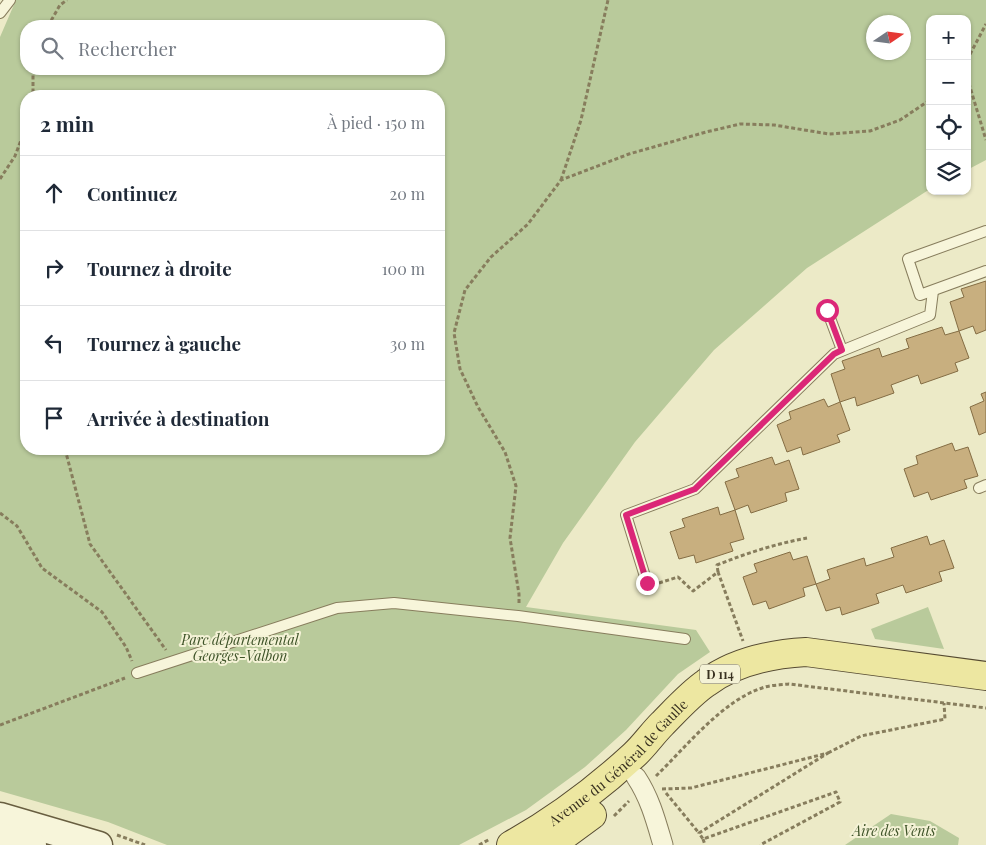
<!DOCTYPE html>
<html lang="fr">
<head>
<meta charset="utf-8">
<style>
  body { margin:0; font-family:"Playfair Display",serif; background:#f6f6f7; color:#1f2937 }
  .controls { position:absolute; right:15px; top:15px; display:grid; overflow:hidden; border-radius:10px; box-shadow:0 1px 4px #0004 }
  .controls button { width:45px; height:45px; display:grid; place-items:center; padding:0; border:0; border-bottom:1px solid #e0e1e3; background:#fff; color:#1f2937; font:25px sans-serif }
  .compass { position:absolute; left:866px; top:15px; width:45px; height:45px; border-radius:50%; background:#fff; box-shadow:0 1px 4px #0004; rotate:77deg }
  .stop { position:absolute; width:15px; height:15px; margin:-11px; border:4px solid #db2777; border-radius:50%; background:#fff }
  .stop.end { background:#db2777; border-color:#fff; box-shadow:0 1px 5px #0008 }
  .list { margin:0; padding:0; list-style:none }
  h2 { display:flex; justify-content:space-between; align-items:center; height:65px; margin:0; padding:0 20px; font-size:21px }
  h2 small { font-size:16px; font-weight:400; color:#747a83 }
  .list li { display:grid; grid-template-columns:32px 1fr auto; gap:15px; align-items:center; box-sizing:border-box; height:75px; padding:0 20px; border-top:1px solid #e0e1e3 }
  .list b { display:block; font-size:19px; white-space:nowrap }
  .list em { font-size:16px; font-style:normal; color:#747a83 }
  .icon { flex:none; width:28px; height:28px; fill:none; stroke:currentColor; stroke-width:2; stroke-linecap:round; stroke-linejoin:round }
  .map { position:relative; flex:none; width:986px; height:845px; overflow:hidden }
  .search { position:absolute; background:#fff; box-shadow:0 1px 4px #0004; left:20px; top:20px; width:425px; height:55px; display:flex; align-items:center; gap:12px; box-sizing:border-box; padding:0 18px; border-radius:20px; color:#747a83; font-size:19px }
  .panel { position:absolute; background:#fff; box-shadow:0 1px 4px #0004; left:20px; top:90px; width:425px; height:365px; border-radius:20px }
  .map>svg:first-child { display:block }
</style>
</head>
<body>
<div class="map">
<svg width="986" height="845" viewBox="0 0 986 845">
  <rect width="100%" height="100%" fill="#eceac7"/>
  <g fill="#b9ca9b" fill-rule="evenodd">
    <path d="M16,0H986V160L967,170V19H930V189L807,268L714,350L635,442L563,543L526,607L696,630L710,652L678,674L626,730L585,767L526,810L459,845H167L108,822L0,791V37ZM874,22H904V52H874ZM26,26H439V69H26ZM26,96H439V449H26Z"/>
    <polygon points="928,607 944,649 875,639 871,629"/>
    <polygon points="891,814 930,821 959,838 958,845 845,845"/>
  </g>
  <g fill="#c8af7f" stroke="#846d44">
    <polygon points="986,281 986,330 976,334 973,326 959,331 950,302 964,297 961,289"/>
    <polygon points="942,327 945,335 959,331 969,358 955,363 958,371 921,384 918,375 891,385 894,393 857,406 855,397 840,402 831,374 845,369 842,361 879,348 882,357 909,348 906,339"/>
    <polygon points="986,392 986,432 979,435 970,407 984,401 981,394"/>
    <polygon points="824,399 828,407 840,402 850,430 837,435 840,442 803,455 801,447 787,452 777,425 791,419 789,412"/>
    <polygon points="952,443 955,451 968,447 978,476 964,480 967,488 931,500 928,492 914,497 904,469 918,464 916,456"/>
    <polygon points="772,457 775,465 789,460 799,489 785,493 787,501 751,513 748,505 735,510 725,482 739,477 736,469"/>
    <polygon points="718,507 720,515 735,510 744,539 730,543 733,551 696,563 694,555 679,559 670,532 685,527 682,519"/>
    <polygon points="927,536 930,545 944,540 954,568 939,572 942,581 906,593 903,585 876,594 879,603 842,615 840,607 826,611 816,584 830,579 827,570 864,558 866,566 894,557 891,548"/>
    <polygon points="790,552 793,560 807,556 816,584 803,588 805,596 769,609 766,601 753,605 743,577 757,572 754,564"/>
  </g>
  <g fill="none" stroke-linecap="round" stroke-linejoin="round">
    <g stroke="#877d5d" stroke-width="12">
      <g id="lane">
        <polyline points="0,13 10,0"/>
        <polyline points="986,231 908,259 920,295 986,271"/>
        <polyline points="827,310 842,350"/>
        <polyline points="979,488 986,485"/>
        <polyline points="647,583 626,515 695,489 834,354 930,315 933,291"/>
        <polyline points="137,673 337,608 394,603 518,616 685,639"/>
      </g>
    </g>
    <g stroke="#877d5d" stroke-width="21">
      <path id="street" d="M636,777C650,798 656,821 663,845"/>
    </g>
    <g stroke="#685e40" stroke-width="29">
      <g id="secondary">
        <polyline points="0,816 99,845"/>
        <polyline points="0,836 33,845"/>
      </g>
    </g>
    <g stroke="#554a31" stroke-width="30">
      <g id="primary">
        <path id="s1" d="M511,845C556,820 596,790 634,755C644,746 652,734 662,724C675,711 690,694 706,683C735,661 771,654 806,652L986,676"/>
        <polyline points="551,845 592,815"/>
      </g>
    </g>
    <g stroke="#877d5d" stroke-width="3" stroke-dasharray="4 2.5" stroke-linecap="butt">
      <polyline points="48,26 60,5 67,0"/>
      <polyline points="967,60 986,24"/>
      <polyline points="33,69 33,96"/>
      <polyline points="967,77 986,140"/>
      <polyline points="0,179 15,156 26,127"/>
      <polyline points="561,180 581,120 608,0"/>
      <polyline points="65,449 90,544 166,650"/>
      <polyline points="0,513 17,526 42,568 102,612 126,647 132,661"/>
      <path d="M718,572L717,565C747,553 775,544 807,538"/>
      <polyline points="659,583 678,577 693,591 718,572 743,641"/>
      <polyline points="519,603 519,594 510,538 516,486 505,452 478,407 460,369 454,333 465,290 491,257 528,224 561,180 629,154 706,132 740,124 774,125 829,134 870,131 900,120 930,100"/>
      <polyline points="0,725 125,678"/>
      <polyline points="828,753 861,736 945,719 944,703"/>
      <path d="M656,776C686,747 722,701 762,688C770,685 780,685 789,684L986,708"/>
      <polyline points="662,789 691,788 828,753 699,833 703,839 836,792 840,802 760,845"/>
      <polyline points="666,793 699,833"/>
      <polyline points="614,816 629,801"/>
      <polyline points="117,835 145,845"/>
      <polyline points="703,839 705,845"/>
      <polyline points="479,845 490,839"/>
    </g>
    <use href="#lane" stroke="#f7f5da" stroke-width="10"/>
    <use href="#street" stroke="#f7f5da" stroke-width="19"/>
    <use href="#secondary" stroke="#f7f5da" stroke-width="26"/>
    <use href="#primary" stroke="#ede7a1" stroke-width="28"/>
  </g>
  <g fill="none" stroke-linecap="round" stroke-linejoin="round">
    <polyline stroke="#db2777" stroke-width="6" points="647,583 626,515 695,489 834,354 842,350 827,310"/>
  </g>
  <g text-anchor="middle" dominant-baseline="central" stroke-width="4" stroke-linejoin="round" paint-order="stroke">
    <rect fill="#f4f2d6" stroke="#706b57" stroke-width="1" x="700" y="664.5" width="40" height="19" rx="4"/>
    <g font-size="12" font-weight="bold" fill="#383120">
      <text x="720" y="674">D 114</text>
    </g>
    <g font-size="14" font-style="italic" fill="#3e5328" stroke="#f4f2d6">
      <text x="240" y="639">Parc départemental<tspan x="240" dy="16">Georges-Valbon</tspan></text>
      <text x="894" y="830">Aire des Vents</text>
    </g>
    <g font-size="14" fill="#383120" stroke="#f4f2d6">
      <text stroke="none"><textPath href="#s1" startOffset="136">Avenue du Général de Gaulle</textPath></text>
    </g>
  </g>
</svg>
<div class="controls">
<button>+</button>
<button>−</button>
<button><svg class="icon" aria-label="locate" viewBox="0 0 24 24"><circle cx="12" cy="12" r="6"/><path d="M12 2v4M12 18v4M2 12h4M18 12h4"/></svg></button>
<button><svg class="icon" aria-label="layers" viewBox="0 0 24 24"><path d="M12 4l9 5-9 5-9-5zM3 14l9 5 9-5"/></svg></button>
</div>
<svg class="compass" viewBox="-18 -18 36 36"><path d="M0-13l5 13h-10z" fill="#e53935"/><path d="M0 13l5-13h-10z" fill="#747a83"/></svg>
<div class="stop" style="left:827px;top:310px"></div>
<div class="stop end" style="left:647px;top:583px"></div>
<div class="search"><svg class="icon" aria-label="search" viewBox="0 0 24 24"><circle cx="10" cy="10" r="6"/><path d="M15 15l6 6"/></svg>Rechercher</div>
<section class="panel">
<h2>2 min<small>À pied · 150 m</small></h2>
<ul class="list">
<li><svg class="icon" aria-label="ahead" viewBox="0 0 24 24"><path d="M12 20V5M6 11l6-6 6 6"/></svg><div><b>Continuez</b></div><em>20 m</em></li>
<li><svg class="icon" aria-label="right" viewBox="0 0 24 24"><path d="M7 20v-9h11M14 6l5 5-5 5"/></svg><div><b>Tournez à droite</b></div><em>100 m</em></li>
<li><svg class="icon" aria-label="left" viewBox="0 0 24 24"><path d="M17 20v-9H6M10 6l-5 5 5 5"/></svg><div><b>Tournez à gauche</b></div><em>30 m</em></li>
<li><svg class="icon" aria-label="arrive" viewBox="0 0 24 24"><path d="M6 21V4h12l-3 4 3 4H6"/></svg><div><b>Arrivée à destination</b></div></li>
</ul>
</section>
</div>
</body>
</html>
